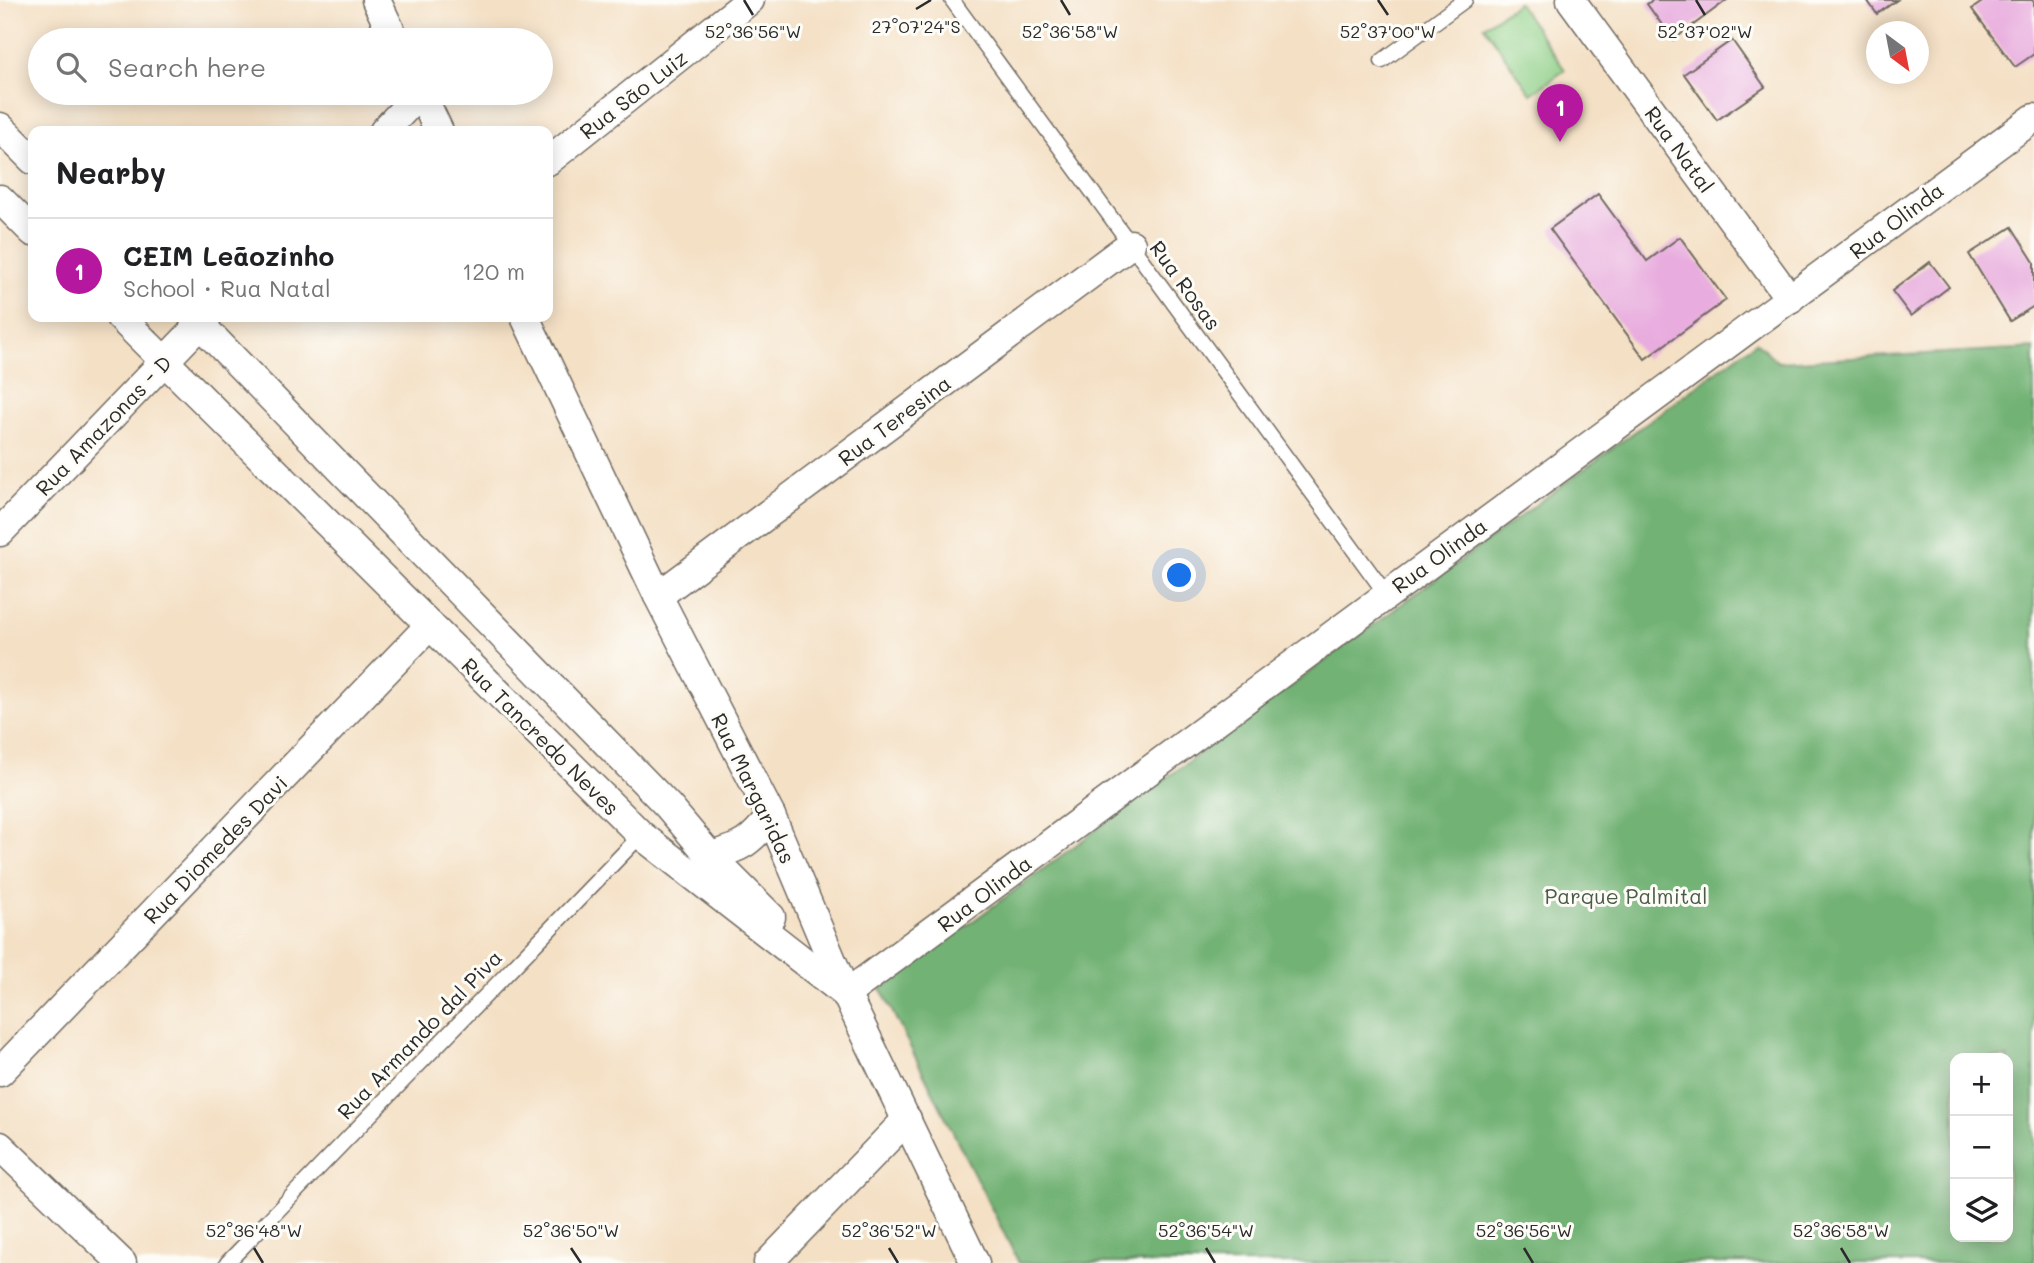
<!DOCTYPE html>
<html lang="en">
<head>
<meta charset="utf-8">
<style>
  body { margin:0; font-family:Mali,sans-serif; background:#f2f2f2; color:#202124 }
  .controls { position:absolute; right:21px; bottom:21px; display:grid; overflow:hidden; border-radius:14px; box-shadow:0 4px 18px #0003 }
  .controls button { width:63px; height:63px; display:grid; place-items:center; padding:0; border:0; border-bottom:2px solid #e0e0e0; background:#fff; color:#202124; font:35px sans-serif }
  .compass { position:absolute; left:1866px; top:21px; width:63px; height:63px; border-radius:50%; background:#fff; box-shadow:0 4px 18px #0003; rotate:148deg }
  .you { position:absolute; left:1180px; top:576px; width:24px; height:24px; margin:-18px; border:5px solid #fff; border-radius:50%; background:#1a73e8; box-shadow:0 0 0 10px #1a73e833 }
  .badge { display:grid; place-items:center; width:46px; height:46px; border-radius:50%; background:#b5179e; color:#fff; font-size:23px; font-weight:700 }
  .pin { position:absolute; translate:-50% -58px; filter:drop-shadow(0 2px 4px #0008) }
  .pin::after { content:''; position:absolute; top:37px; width:24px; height:21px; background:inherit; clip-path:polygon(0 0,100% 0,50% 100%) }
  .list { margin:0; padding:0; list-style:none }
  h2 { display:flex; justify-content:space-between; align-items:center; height:91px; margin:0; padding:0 28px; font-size:30px }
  h2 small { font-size:23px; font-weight:400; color:#757577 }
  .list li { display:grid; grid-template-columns:46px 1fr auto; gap:21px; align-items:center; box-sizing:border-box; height:105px; padding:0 28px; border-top:2px solid #e0e0e0 }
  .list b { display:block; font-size:26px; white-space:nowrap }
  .list p { margin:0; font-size:23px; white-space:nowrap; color:#757577 }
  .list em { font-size:23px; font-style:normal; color:#757577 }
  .icon { flex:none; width:38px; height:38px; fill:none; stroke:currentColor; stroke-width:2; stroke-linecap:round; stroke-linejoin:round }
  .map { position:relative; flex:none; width:2034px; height:1263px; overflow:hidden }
  .search { position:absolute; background:#fff; box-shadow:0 4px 18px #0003; left:28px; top:28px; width:525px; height:77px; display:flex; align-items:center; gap:18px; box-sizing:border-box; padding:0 24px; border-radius:38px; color:#757577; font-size:26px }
  .panel { position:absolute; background:#fff; box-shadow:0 4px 18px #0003; left:28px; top:126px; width:525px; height:196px; border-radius:14px }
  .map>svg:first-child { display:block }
</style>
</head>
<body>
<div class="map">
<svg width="2034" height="1263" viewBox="0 0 2034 1263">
  <rect width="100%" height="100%" fill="#fdfcf7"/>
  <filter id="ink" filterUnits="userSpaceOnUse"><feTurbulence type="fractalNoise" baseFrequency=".0143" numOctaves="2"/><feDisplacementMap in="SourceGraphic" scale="14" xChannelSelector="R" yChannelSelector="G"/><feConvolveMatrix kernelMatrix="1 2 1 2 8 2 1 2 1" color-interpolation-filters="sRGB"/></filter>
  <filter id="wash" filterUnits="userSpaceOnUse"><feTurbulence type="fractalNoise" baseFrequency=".00686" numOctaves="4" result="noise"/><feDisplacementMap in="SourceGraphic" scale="28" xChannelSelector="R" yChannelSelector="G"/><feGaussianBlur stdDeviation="1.57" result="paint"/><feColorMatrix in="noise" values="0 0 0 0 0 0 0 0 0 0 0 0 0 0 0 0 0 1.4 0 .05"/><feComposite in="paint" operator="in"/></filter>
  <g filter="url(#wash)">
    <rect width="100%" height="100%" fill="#f4e0c5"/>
    <polygon fill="#8ecf87" stroke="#5c7d59" stroke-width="2" points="1518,3 1565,70 1531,94 1484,26"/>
    <path fill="#72b274" stroke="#4e6e50" stroke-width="2" fill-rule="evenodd" d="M1756,342L1778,362L2034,348V1263H1019L881,989ZM1955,1058H2008V1237H1955Z"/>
    <g id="blocks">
      <g fill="#e8acde">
        <polygon points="1653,0 1727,0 1673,40 1647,4"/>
        <polygon points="1867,0 1897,0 1877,14"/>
        <polygon points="1985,0 2032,0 2034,2 2034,54 2015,67 1972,9"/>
        <polygon points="1732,40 1765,87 1717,120 1684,74"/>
        <polygon points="1598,194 1647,261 1680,237 1726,300 1645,359 1550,229"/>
        <polygon points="2012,227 2034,262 2034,306 2010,321 1969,254"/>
        <polygon points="1930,262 1949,287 1911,316 1892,291"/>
      </g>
    </g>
  </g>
  <g filter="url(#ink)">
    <use href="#blocks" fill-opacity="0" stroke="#716a61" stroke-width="2"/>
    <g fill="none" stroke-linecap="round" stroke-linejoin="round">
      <g stroke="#716a61" stroke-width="17">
        <g id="service">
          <polyline points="952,0 1386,594"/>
          <polyline points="1382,61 1465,0"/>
          <polyline points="227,1263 641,835"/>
        </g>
      </g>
      <g stroke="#716a61" stroke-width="31">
        <g id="minor">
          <polyline points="376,0 395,40"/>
          <polyline points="1571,0 1790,299"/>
          <polyline points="421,93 439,131"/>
          <polyline points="0,127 33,160"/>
          <polyline points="384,131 420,93"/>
          <polyline points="548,161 750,0"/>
          <polyline points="0,199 33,232"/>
          <polyline points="120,317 641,835 843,992"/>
          <polyline points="193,317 668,806 710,856 771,917"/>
          <polyline points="525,317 658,596 771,816 846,994 975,1263"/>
          <polyline points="0,532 207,317"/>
          <polyline points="658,596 1131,244"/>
          <path d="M710,856C742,848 751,842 771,816"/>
          <polyline points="846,994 2034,118"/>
          <polyline points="0,1072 430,625"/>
          <polyline points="0,1146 122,1263"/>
          <polyline points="768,1263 907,1119"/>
        </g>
      </g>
      <use href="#service" stroke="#fff" stroke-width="14"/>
      <use href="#minor" stroke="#fff" stroke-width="28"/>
    </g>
  </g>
  <path fill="none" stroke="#2b2b2b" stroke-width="2.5" d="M744,0L753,15M1061,0L1070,15M1378,0L1388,15M1696,0L1705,15M916,9L931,0M254,1248L263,1263M571,1248L581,1263M889,1248L898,1263M1206,1248L1215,1263M1524,1248L1533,1263M1841,1248L1850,1263"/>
  <g text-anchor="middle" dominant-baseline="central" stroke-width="6" stroke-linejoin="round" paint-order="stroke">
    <g font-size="21" fill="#2b2b2b" stroke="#fdfcf7">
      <text transform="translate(633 94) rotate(-38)">Rua São Luiz</text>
      <text transform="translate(1680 149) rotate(54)">Rua Natal</text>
      <text transform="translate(1896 220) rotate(-37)">Rua Olinda</text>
      <text transform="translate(1186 285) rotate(54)">Rua Rosas</text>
      <text transform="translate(894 420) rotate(-37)">Rua Teresina</text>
      <text transform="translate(103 425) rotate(-46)">Rua Amazonas - D</text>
      <text transform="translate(1439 555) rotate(-36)">Rua Olinda</text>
      <text transform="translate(541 736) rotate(45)">Rua Tancredo Neves</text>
      <text transform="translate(754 788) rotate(64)">Rua Margaridas</text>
      <text transform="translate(215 849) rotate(-46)">Rua Diomedes Davi</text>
      <text transform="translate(984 893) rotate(-37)">Rua Olinda</text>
      <text transform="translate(419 1034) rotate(-46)">Rua Armando dal Piva</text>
    </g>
    <g font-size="21" fill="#495c47" stroke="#fdfcf7">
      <text x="1626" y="895">Parque Palmital</text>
    </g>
  </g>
  <g font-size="18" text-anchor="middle" fill="#2b2b2b" stroke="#fdfcf7" stroke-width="6" stroke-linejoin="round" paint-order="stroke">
    <text x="916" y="33">27°07'24"S</text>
    <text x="753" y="38">52°36'56"W</text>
    <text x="1070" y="38">52°36'58"W</text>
    <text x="1388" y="38">52°37'00"W</text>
    <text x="1705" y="38">52°37'02"W</text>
    <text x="254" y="1237">52°36'48"W</text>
    <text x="571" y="1237">52°36'50"W</text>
    <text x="889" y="1237">52°36'52"W</text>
    <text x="1206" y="1237">52°36'54"W</text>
    <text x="1524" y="1237">52°36'56"W</text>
    <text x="1841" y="1237">52°36'58"W</text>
  </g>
</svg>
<div class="controls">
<button>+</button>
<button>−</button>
<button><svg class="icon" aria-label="layers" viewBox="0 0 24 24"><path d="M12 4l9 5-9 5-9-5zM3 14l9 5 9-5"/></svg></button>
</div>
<svg class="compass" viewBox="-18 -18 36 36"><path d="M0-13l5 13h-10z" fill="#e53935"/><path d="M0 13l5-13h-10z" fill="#757577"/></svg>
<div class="you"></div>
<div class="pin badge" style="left:1560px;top:142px">1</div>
<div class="search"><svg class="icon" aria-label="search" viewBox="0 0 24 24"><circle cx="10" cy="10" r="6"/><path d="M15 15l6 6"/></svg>Search here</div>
<section class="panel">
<h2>Nearby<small></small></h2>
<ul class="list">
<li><span class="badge">1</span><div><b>CEIM Leãozinho</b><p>School · Rua Natal</p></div><em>120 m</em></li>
</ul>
</section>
</div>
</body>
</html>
